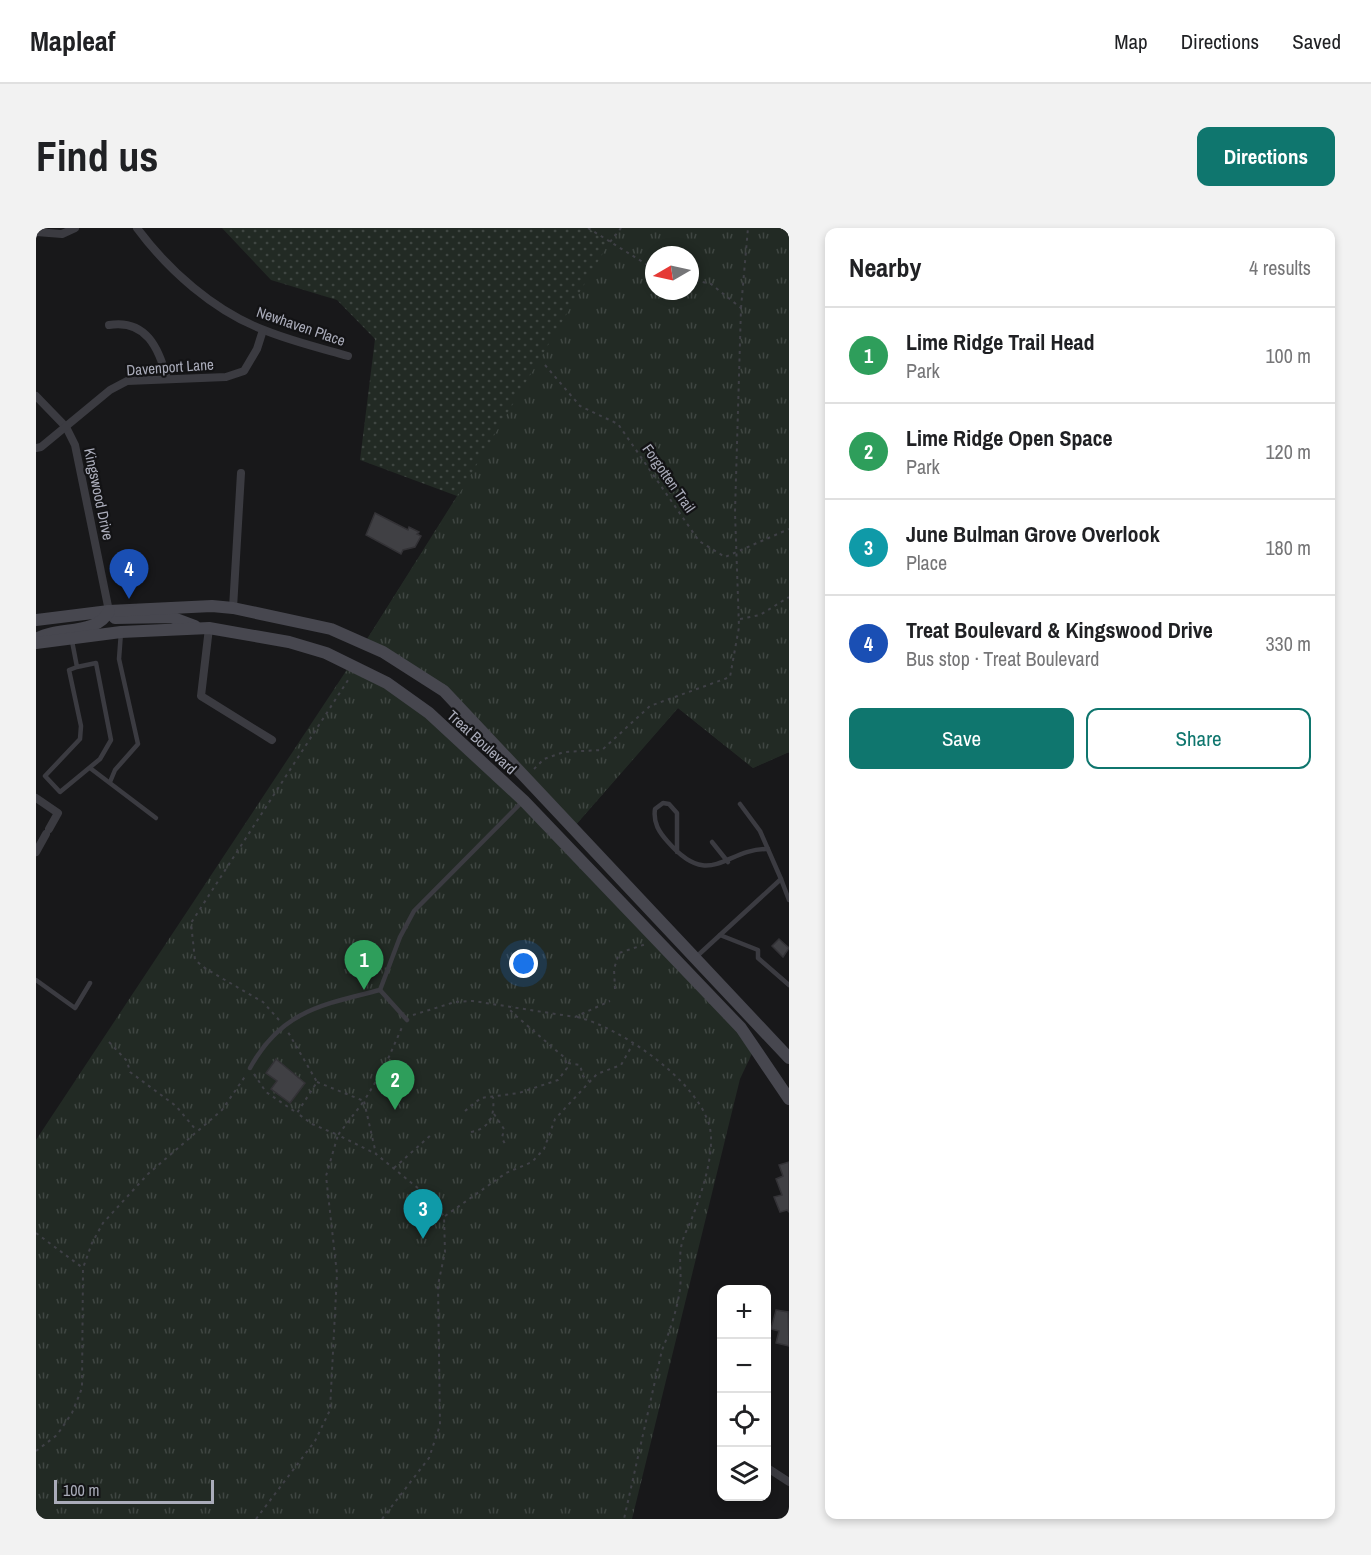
<!DOCTYPE html>
<html lang="en">
<head>
<meta charset="utf-8">
<style>
  body { margin:0; font-family:"Archivo Narrow",sans-serif; background:#f2f2f2; color:#202124 }
  .controls { position:absolute; right:18px; bottom:18px; display:grid; overflow:hidden; border-radius:12px; box-shadow:0 3px 9px #0003 }
  .controls button { width:54px; height:54px; display:grid; place-items:center; padding:0; border:0; border-bottom:2px solid #e0e0e0; background:#fff; color:#202124; font:30px sans-serif }
  .compass { position:absolute; left:609px; top:18px; width:54px; height:54px; border-radius:50%; background:#fff; box-shadow:0 3px 9px #0003; rotate:261deg }
  .scale { position:absolute; left:18px; bottom:15px; width:160px; box-sizing:border-box; padding-left:6px; border:3px solid #aaacba; border-top:0; font-size:16px; line-height:21px; white-space:nowrap; color:#aaacba; -webkit-text-stroke:4px #131315; paint-order:stroke }
  .you { position:absolute; left:488px; top:736px; width:21px; height:21px; margin:-15px; border:4px solid #fff; border-radius:50%; background:#1a73e8; box-shadow:0 0 0 9px #1a73e833 }
  .badge { display:grid; place-items:center; width:39px; height:39px; border-radius:50%; background:#0f766e; color:#fff; font-size:20px; font-weight:700 }
  .pin { position:absolute; translate:-50% -50px; filter:drop-shadow(0 2px 3px #0008) }
  .pin::after { content:''; position:absolute; top:32px; width:21px; height:18px; background:inherit; clip-path:polygon(0 0,100% 0,50% 100%) }
  .list { margin:0; padding:0; list-style:none }
  h2 { display:flex; justify-content:space-between; align-items:center; height:78px; margin:0; padding:0 24px; font-size:26px }
  h2 small { font-size:20px; font-weight:400; color:#757577 }
  .list li { display:grid; grid-template-columns:39px 1fr auto; gap:18px; align-items:center; box-sizing:border-box; height:96px; padding:0 24px; border-top:2px solid #e0e0e0 }
  .list b { display:block; font-size:22px; white-space:nowrap }
  .list p { margin:0; font-size:20px; white-space:nowrap; color:#757577 }
  .list em { font-size:20px; font-style:normal; color:#757577 }
  .actions { display:flex; gap:12px; padding:18px 24px }
  .actions a { flex:1; padding:14px 0; border:2px solid #0f766e; border-radius:12px; text-align:center; font-size:21px; color:#0f766e }
  .actions .main { background:#0f766e; color:#fff }
  .icon { flex:none; width:33px; height:33px; fill:none; stroke:currentColor; stroke-width:2; stroke-linecap:round; stroke-linejoin:round }
  .map { position:relative; flex:none; width:753px; height:1291px; overflow:hidden; border-radius:12px }
  header { display:flex; align-items:center; gap:36px; box-sizing:border-box; height:84px; padding:0 30px; background:#fff; border-bottom:2px solid #e0e0e0 }
  header strong { font-size:28px }
  nav { display:flex; gap:33px; margin-inline-start:auto; font-size:21px }
  .intro { display:flex; align-items:center; justify-content:space-between; box-sizing:border-box; height:144px; padding:0 36px }
  h1 { margin:0; font-size:42px }
  .button { padding:15px 27px; border-radius:12px; background:#0f766e; color:#fff; font-size:21px; font-weight:700 }
  main { display:flex; gap:36px; padding:0 36px }
  aside { flex:1; background:#fff; border-radius:12px; box-shadow:0 3px 9px #0003 }
  .map>svg:first-child { display:block }
</style>
</head>
<body>
<header>
<strong>Mapleaf</strong>
<nav><a>Map</a><a>Directions</a><a>Saved</a></nav>
</header>
<div class="intro"><h1>Find us</h1><a class="button">Directions</a></div>
<main>
<div class="map">
<svg width="753" height="1291" viewBox="0 0 753 1291">
  <defs>
    <pattern id="grass-dots" width="8" height="8" patternUnits="userSpaceOnUse" patternTransform="scale(1.5)"><rect width="8" height="8" fill="#222a24"/><path d="M2 2h.1M6 6h.1" fill="none" stroke="#3f4642" stroke-width="1.8" stroke-linecap="round"/></pattern>
    <pattern id="park-tufts" width="24" height="20" patternUnits="userSpaceOnUse" patternTransform="scale(1.5)"><rect width="24" height="20" fill="#222a24"/><path d="M3 7l-1-3M5 7V3M7 7l1-3M15 17l-1-3M17 17v-4M19 17l1-3" fill="none" stroke="#3f4642"/></pattern>
  </defs>
  <rect width="100%" height="100%" fill="#18181a"/>
  <path fill="url(#grass-dots)" fill-rule="evenodd" d="M186,0H753V524L717,540L642,480L537,600L408,463L328,416L421,268L324,232L339,111L301,72L235,52ZM618,27H654V63H618Z"/>
  <g fill="url(#park-tufts)" fill-rule="evenodd">
    <path d="M552,0H753V524L717,540L642,480L537,600L408,463L328,416L422,268L573,15ZM618,27H654V63H618Z"/>
    <polygon points="314,437 351,455 488,573 719,819 704,851 596,1291 0,1291 0,912"/>
  </g>
  <g fill="#404044" stroke="#333236" stroke-width="1.5">
    <polygon points="339,285 372,302 373,299 383,304 381,306 385,308 379,319 367,322 365,326 330,307"/>
    <polygon points="743,711 753,720 747,729 736,718"/>
    <polygon points="240,831 269,855 254,875 235,861 241,853 230,845"/>
    <polygon points="753,934 753,984 751,982 744,984 738,969 746,967 740,951 747,948 743,937"/>
    <polygon points="740,1082 752,1084 753,1118 740,1115 743,1103 735,1101"/>
  </g>
  <g fill="none" stroke-linecap="round" stroke-linejoin="round">
    <g stroke="#3f4046" stroke-width="2" stroke-dasharray="3 4.5" stroke-linecap="butt">
      <polyline points="552,0 618,41"/>
      <polyline points="574,14 585,0"/>
      <polyline points="705,80 712,0"/>
      <polyline points="509,137 544,178 582,196 663,313 689,329 753,301"/>
      <polyline points="704,391 724,387 753,369"/>
      <polyline points="498,541 508,531 528,524 566,522 614,478 694,449 703,399 699,284 705,80 675,56 654,51"/>
      <polyline points="579,761 578,741 583,725 610,716"/>
      <polyline points="377,787 419,774 437,773 539,789 574,773"/>
      <path d="M541,789C585,799 674,860 675,909C676,934 665,967 656,990C653,998 648,1006 646,1015C642,1030 646,1045 644,1061C641,1082 634,1103 626,1122L588,1291"/>
      <polyline points="243,792 227,774 170,741 159,732 155,695 314,449"/>
      <polyline points="73,814 91,833 94,844 140,878 160,902"/>
      <polyline points="532,835 544,837 547,848 553,853"/>
      <polyline points="218,846 230,864 261,885 281,854 252,804"/>
      <polyline points="281,854 328,873 302,907 340,926"/>
      <polyline points="429,883 445,870 483,865 522,852 531,840 529,830 479,787 474,782 476,778"/>
      <polyline points="458,886 468,901 466,910 470,918"/>
      <path d="M435,904C454,900 459,888 457,869"/>
      <polyline points="358,940 395,907"/>
      <polyline points="409,988 470,945 496,934 508,921 519,891 561,846 585,837 597,816"/>
      <polyline points="0,1005 47,1040"/>
      <polyline points="0,1223 21,1207 36,1185 46,1160 47,1040 56,1015 67,995 112,946 186,882 210,847"/>
      <polyline points="220,1291 279,1213 294,1182 301,1046 290,948 302,907 276,896 261,885"/>
      <polyline points="346,1291 393,1230 404,1197 402,1057 409,1024 408,989 399,974 340,926 328,873 348,840 367,797"/>
    </g>
    <g stroke="#3b3b41" stroke-width="4.5">
      <polyline points="36,413 41,439 33,442 45,498 44,511 9,548 24,564 64,531 75,512 60,435 41,439"/>
      <polyline points="54,540 120,590"/>
      <polyline points="74,554 79,542 102,516 83,431 85,404"/>
      <polyline points="676,614 692,634"/>
      <path d="M641,624V585L633,576L627,575L619,581C617,595 623,604 632,614C675,663 689,620 732,621"/>
      <polyline points="745,651 753,672"/>
      <polyline points="684,707 722,722 722,730 753,757"/>
      <polyline points="659,730 745,651 724,603 704,576"/>
      <polyline points="0,752 39,780 54,755"/>
      <polyline points="344,762 371,792"/>
      <path d="M214,840C245,783 285,777 344,762L364,709L378,683L486,574"/>
    </g>
    <g stroke="#3b3b41" stroke-width="8">
      <path d="M101,0C132,42 178,83 228,102C255,113 284,120 312,128"/>
      <polyline points="0,4 26,6 39,0"/>
      <path d="M73,97C110,91 123,120 131,151"/>
      <polyline points="0,168 30,199 39,217 73,383"/>
      <polyline points="0,220 5,219 74,162 91,153 190,149 208,143 221,121 227,102"/>
      <polyline points="197,380 205,245"/>
      <polyline points="173,400 165,468 236,512"/>
      <polyline points="0,570 22,585 13,601"/>
      <polyline points="0,624 10,606"/>
      <polyline points="730,1239 753,1254"/>
    </g>
    <g stroke="#47474f" stroke-width="12">
      <polyline points="73,383 79,390 135,389 159,398"/>
      <polyline points="0,392 73,383 176,378 197,380 295,401 347,424 408,463 753,830"/>
      <path d="M0,411C21,398 61,408 73,383"/>
      <polyline points="0,415 85,404 173,400 253,414 290,425 351,455 393,485 488,573 705,800 753,871"/>
    </g>
  </g>
  <g text-anchor="middle" dominant-baseline="central" stroke-width="4.5" stroke-linejoin="round" paint-order="stroke">
    <g font-size="15" fill="#aaacba" stroke="#131315">
      <text transform="translate(265 98) rotate(19)">Newhaven Place</text>
      <text transform="translate(134 139) rotate(-4)">Davenport Lane</text>
      <text transform="translate(633 250) rotate(55)">Forgotten Trail</text>
      <text transform="translate(63 266) rotate(78)">Kingswood Drive</text>
      <text transform="translate(446 514) rotate(42)">Treat Boulevard</text>
    </g>
  </g>
</svg>
<div class="controls">
<button>+</button>
<button>−</button>
<button><svg class="icon" aria-label="locate" viewBox="0 0 24 24"><circle cx="12" cy="12" r="6"/><path d="M12 2v4M12 18v4M2 12h4M18 12h4"/></svg></button>
<button><svg class="icon" aria-label="layers" viewBox="0 0 24 24"><path d="M12 4l9 5-9 5-9-5zM3 14l9 5 9-5"/></svg></button>
</div>
<svg class="compass" viewBox="-18 -18 36 36"><path d="M0-13l5 13h-10z" fill="#e53935"/><path d="M0 13l5-13h-10z" fill="#757577"/></svg>
<div class="scale">100 m</div>
<div class="you"></div>
<div class="pin badge" style="left:328px;top:762px;background:#2e9e5b">1</div>
<div class="pin badge" style="left:359px;top:882px;background:#2e9e5b">2</div>
<div class="pin badge" style="left:387px;top:1011px;background:#0f9aa8">3</div>
<div class="pin badge" style="left:93px;top:371px;background:#1a4fb4">4</div>
</div>
<aside>
<h2>Nearby<small>4 results</small></h2>
<ul class="list">
<li><span class="badge" style="background:#2e9e5b">1</span><div><b>Lime Ridge Trail Head</b><p>Park</p></div><em>100 m</em></li>
<li><span class="badge" style="background:#2e9e5b">2</span><div><b>Lime Ridge Open Space</b><p>Park</p></div><em>120 m</em></li>
<li><span class="badge" style="background:#0f9aa8">3</span><div><b>June Bulman Grove Overlook</b><p>Place</p></div><em>180 m</em></li>
<li><span class="badge" style="background:#1a4fb4">4</span><div><b>Treat Boulevard &amp; Kingswood Drive</b><p>Bus stop · Treat Boulevard</p></div><em>330 m</em></li>
</ul>
<div class="actions"><a class="main">Save</a><a>Share</a></div>
</aside>
</main>
</body>
</html>
